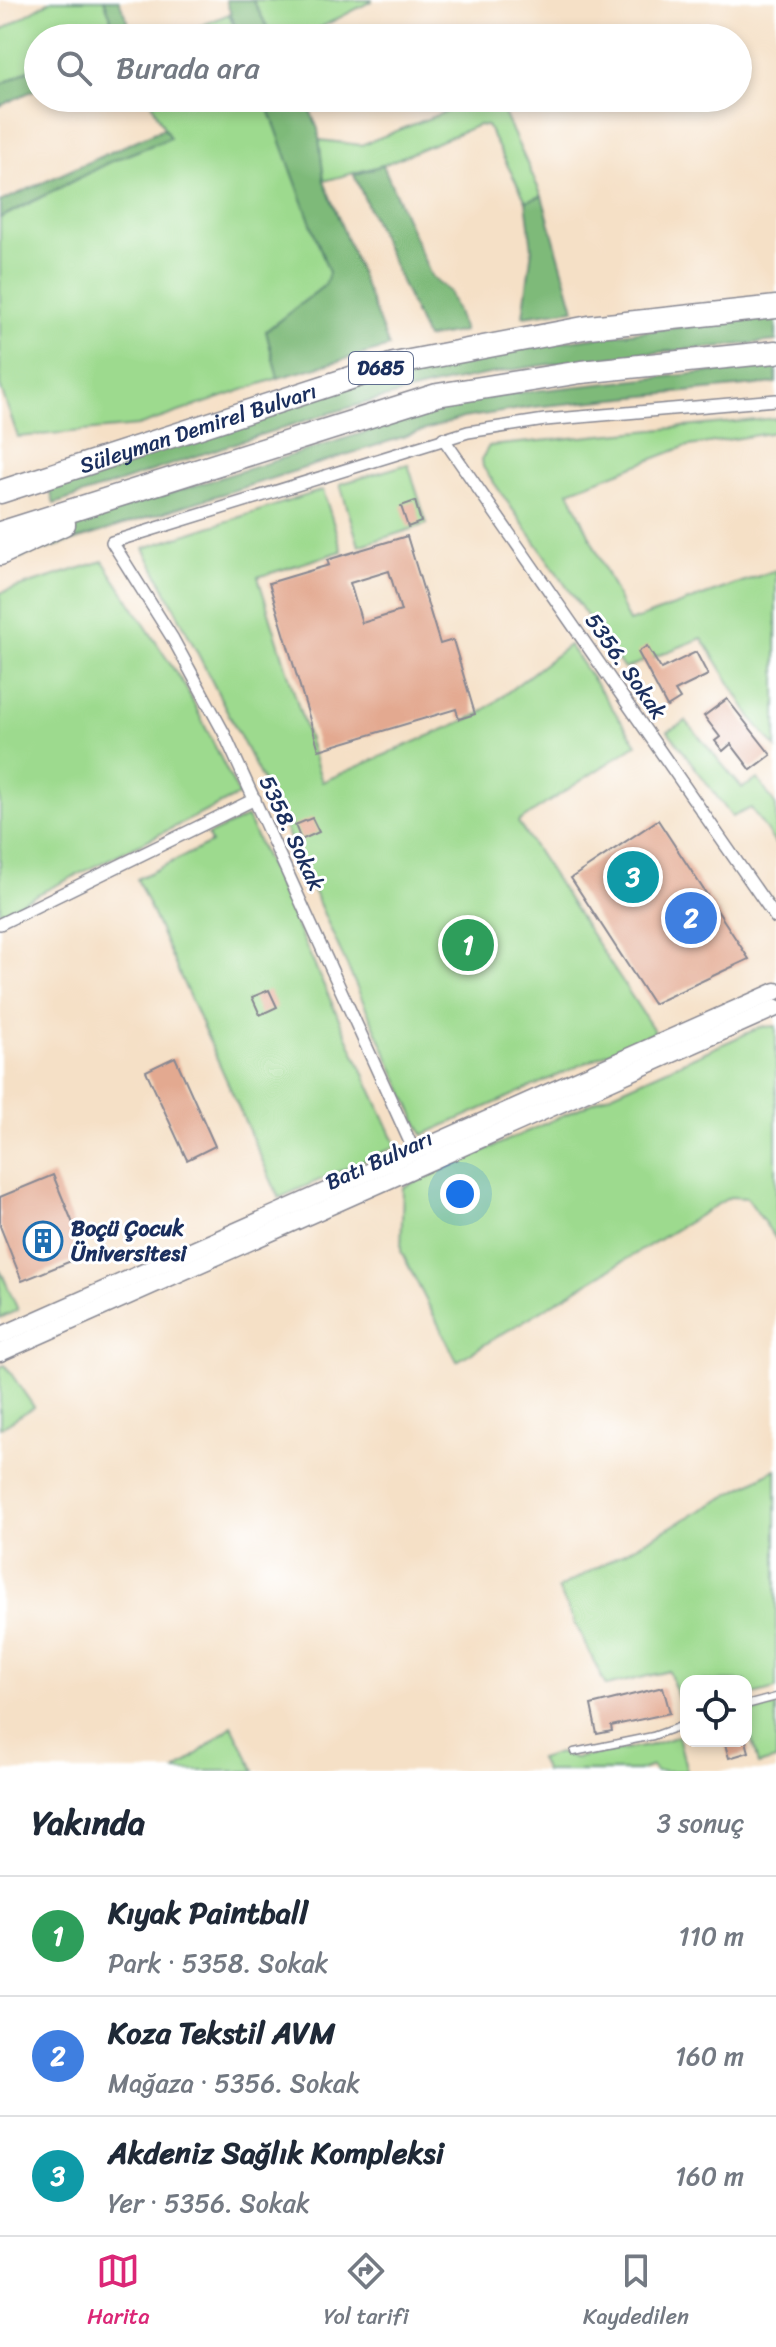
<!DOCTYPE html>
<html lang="tr">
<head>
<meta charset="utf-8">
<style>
  body { margin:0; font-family:Sriracha,sans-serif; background:#f6f6f7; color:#1f2937 }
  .controls { position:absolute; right:24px; bottom:24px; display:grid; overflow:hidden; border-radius:16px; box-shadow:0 4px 12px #0003 }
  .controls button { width:72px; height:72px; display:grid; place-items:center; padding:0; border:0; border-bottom:2px solid #e0e1e3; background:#fff; color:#1f2937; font:40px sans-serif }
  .you { position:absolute; left:460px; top:1194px; width:28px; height:28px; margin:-20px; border:6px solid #fff; border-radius:50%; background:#1a73e8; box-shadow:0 0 0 12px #1a73e833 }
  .badge { display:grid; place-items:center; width:52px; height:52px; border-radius:50%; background:#db2777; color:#fff; font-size:26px; font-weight:700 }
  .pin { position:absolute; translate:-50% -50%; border:4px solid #fff; box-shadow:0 2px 8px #0006 }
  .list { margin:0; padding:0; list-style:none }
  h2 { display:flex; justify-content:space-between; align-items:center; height:104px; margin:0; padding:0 32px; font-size:34px }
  h2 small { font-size:26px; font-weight:400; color:#747a83 }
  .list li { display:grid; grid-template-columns:52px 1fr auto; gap:24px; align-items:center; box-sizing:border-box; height:120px; padding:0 32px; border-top:2px solid #e0e1e3 }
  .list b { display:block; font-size:30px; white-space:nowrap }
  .list p { margin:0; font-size:26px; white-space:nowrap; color:#747a83 }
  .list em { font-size:26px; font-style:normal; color:#747a83 }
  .icon { flex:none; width:44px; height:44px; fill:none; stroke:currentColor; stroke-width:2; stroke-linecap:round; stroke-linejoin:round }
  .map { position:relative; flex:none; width:776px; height:1771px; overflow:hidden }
  .search { position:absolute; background:#fff; box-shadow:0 4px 12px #0003; left:24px; right:24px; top:24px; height:88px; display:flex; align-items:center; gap:20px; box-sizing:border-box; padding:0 28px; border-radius:44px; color:#747a83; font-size:30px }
  .sheet { height:464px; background:#fff }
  nav { display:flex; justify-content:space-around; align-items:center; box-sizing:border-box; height:112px; border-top:2px solid #e0e1e3; background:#fff; font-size:22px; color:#747a83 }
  nav a { display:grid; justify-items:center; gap:4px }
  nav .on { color:#db2777 }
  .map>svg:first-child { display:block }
</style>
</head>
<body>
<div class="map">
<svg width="776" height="1771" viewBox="0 0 776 1771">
  <rect width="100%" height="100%" fill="#fff"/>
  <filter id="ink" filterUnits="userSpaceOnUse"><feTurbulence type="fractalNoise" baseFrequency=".0125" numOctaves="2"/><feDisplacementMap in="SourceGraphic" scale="16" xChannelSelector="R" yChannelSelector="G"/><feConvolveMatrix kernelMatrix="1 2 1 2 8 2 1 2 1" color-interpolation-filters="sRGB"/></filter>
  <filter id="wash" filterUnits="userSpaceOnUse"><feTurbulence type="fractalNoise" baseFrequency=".006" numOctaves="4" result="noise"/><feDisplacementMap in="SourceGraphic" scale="32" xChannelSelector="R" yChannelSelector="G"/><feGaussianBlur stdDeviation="1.8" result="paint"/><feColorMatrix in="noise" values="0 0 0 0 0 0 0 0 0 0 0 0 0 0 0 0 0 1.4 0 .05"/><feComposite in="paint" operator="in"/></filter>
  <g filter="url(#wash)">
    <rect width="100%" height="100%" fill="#f5e0c6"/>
    <g fill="#9dda8e" stroke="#5c8476" stroke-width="2">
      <polygon points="52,0 104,0 111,18 107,29 89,38 38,38 38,65 0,85 0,31"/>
      <polygon points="253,0 372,0 372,1 300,38 273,38"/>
      <polygon points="229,14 239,38 172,38"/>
      <polygon points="149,98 265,98 330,274 325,285 266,331 278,378 138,426 18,437 0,386 0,218 112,161 169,138"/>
      <polygon points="481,98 497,98 542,196 526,201 487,126 478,125 383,165 324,181 319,140 361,145"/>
      <polygon points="776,418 776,432 684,447 569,491 629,622 776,570 776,748 753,720 702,638 624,669 483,467 482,458 489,446"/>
      <polygon points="408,464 427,524 359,546 340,484"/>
      <polygon points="323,490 342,551 258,577 322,782 478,715 569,645 637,744 518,822 655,1032 423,1135 274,803 144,548"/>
      <polygon points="103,561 186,688 239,795 0,913 0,593"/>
      <polygon points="686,721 742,788 758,779 776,806 776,845 751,808 732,817 668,731"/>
      <polygon points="247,817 397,1146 279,1198 137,879 211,843 208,835"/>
      <polygon points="776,1026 776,1239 747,1198 730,1197 457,1361 401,1251 403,1187 761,1027"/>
      <polygon points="0,1269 18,1310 0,1318"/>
      <polygon points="5,1365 34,1407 0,1428 0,1367"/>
      <polygon points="776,1469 776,1689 746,1697 746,1681 686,1681 684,1715 669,1671 606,1686 558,1589"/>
      <polygon points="776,1706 776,1760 758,1765 746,1714"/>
      <polygon points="232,1726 255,1771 176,1771"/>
      <polygon points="678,1736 687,1771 655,1771 652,1766 638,1771 545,1771 539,1759 558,1753 575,1758 648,1746"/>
    </g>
    <g fill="#7eba79" stroke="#4c746c" stroke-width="2">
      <polygon points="104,0 119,0 134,38 89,38 107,29 111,17"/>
      <polygon points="226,0 253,0 273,38 239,38"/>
      <polygon points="38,65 38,88 0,106 0,85"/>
      <polygon points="265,98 305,98 318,129 324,181 389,347 278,378 266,331 325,285 329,273"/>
      <polygon points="164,128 170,138 112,161 0,218 0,202"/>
      <polygon points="383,165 431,276 449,291 464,331 426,338 354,175"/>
      <polygon points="542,196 574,309 523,316 532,249 526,201"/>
      <path d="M776,317V341C662,353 544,359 432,386C304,416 179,463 54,504L49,488C168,448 288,400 411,370C531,341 654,330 776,317Z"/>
      <polygon points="776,365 776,383 533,407 463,418 0,564 47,532 458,403 515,393"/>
    </g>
    <g id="blocks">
      <g fill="#e3a990" fill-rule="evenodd">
        <polygon points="415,501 421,522 408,527 401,506"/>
        <path d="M407,536L440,644L453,640L475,714L459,719L456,709L319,750L269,583L329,565L327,560ZM389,571L401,611L362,623L350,583Z"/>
        <polygon points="647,646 661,669 696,652 708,675 675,691 680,699 667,707 638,652"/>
        <polygon points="727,699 771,755 751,770 731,744 723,751 715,741 720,737 704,716"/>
        <polygon points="312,818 319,832 301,840 295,825"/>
        <polygon points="658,820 749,959 653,1004 571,878"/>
        <polygon points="269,990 277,1007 260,1015 252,997"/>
        <polygon points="175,1057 215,1146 187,1160 146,1071"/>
        <polygon points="53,1175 86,1255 22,1281 0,1226 0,1197"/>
        <polygon points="663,1687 670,1713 611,1726 612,1731 597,1734 591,1705"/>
        <polygon points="724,1741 746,1741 749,1752 729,1758"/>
      </g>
    </g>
  </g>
  <g filter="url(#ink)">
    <use href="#blocks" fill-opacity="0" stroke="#888892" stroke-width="2"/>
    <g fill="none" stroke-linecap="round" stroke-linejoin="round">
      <g stroke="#888892" stroke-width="9">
        <g id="lane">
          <polyline points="746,1705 776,1697"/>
          <polyline points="574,1752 653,1736 686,1724"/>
        </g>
      </g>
      <g stroke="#888892" stroke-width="14">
        <g id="street">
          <polyline points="443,438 776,918"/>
          <polyline points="0,924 255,799"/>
          <polyline points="414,1151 224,733 173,639 112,542 468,432 545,420 776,400"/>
        </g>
      </g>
      <g stroke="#888892" stroke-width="19">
        <g id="secondary">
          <polyline points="0,1336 776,991"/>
          <polyline points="0,1353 776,1008"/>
        </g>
      </g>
      <g stroke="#888892" stroke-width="25">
        <g id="highway">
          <path id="s1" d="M0,492L394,364L589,327L776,307"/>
          <polyline points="0,533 437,395 581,372 776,352"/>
          <polyline points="0,554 64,524"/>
        </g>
      </g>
      <use href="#lane" stroke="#fff" stroke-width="6"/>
      <use href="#street" stroke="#fff" stroke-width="11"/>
      <use href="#secondary" stroke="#fff" stroke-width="16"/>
      <use href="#highway" stroke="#fff" stroke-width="22"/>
    </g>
  </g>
  <defs>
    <g id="building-ring" transform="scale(2)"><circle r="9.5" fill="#fff" stroke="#1f6fb2" stroke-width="1.5"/><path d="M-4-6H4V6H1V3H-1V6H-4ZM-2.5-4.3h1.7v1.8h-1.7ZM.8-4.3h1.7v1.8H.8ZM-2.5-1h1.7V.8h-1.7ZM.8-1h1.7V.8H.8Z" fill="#1f6fb2"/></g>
  </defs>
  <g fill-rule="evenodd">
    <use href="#building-ring" x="43" y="1241"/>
  </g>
  <g text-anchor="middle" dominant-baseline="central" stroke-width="6" stroke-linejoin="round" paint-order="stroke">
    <rect fill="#fff" stroke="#5f6d8e" stroke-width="2" x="349" y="352" width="64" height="32" rx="6"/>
    <g font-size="20" font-weight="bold" fill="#1b2f5e">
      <text x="381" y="368">D685</text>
    </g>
    <g font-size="22" fill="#1b2f5e" stroke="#fff">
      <text stroke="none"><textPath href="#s1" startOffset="208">Süleyman Demirel Bulvarı</textPath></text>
      <text transform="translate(626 666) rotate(55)">5356. Sokak</text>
      <text transform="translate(292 833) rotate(65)">5358. Sokak</text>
      <text transform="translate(379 1160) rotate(-24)">Batı Bulvarı</text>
    </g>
    <g font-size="22" font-weight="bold" fill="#1b2f5e" stroke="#fff" text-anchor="start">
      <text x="71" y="1228">Boçü Çocuk<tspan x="71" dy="25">Üniversitesi</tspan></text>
    </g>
  </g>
</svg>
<div class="controls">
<button><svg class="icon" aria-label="locate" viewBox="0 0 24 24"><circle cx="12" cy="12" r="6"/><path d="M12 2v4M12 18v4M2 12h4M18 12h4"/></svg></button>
</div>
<div class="you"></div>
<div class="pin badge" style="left:468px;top:945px;background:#2e9e5b">1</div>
<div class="pin badge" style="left:691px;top:918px;background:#3f7fe0">2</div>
<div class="pin badge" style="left:633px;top:877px;background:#0f9aa8">3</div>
<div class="search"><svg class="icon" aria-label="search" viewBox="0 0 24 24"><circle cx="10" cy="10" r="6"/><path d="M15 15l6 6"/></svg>Burada ara</div>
</div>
<section class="sheet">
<h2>Yakında<small>3 sonuç</small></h2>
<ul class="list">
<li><span class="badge" style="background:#2e9e5b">1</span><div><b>Kıyak Paintball</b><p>Park · 5358. Sokak</p></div><em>110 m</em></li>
<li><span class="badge" style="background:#3f7fe0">2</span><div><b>Koza Tekstil AVM</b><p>Mağaza · 5356. Sokak</p></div><em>160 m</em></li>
<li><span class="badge" style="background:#0f9aa8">3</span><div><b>Akdeniz Sağlık Kompleksi</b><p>Yer · 5356. Sokak</p></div><em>160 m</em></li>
</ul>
</section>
<nav>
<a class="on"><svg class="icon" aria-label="map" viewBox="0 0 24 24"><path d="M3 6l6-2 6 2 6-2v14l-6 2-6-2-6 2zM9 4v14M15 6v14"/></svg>Harita</a>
<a><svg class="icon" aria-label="directions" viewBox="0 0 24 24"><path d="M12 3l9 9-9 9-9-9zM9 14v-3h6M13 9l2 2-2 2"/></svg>Yol tarifi</a>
<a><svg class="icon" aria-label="saved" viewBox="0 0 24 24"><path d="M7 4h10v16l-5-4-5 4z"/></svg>Kaydedilen</a>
</nav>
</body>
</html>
